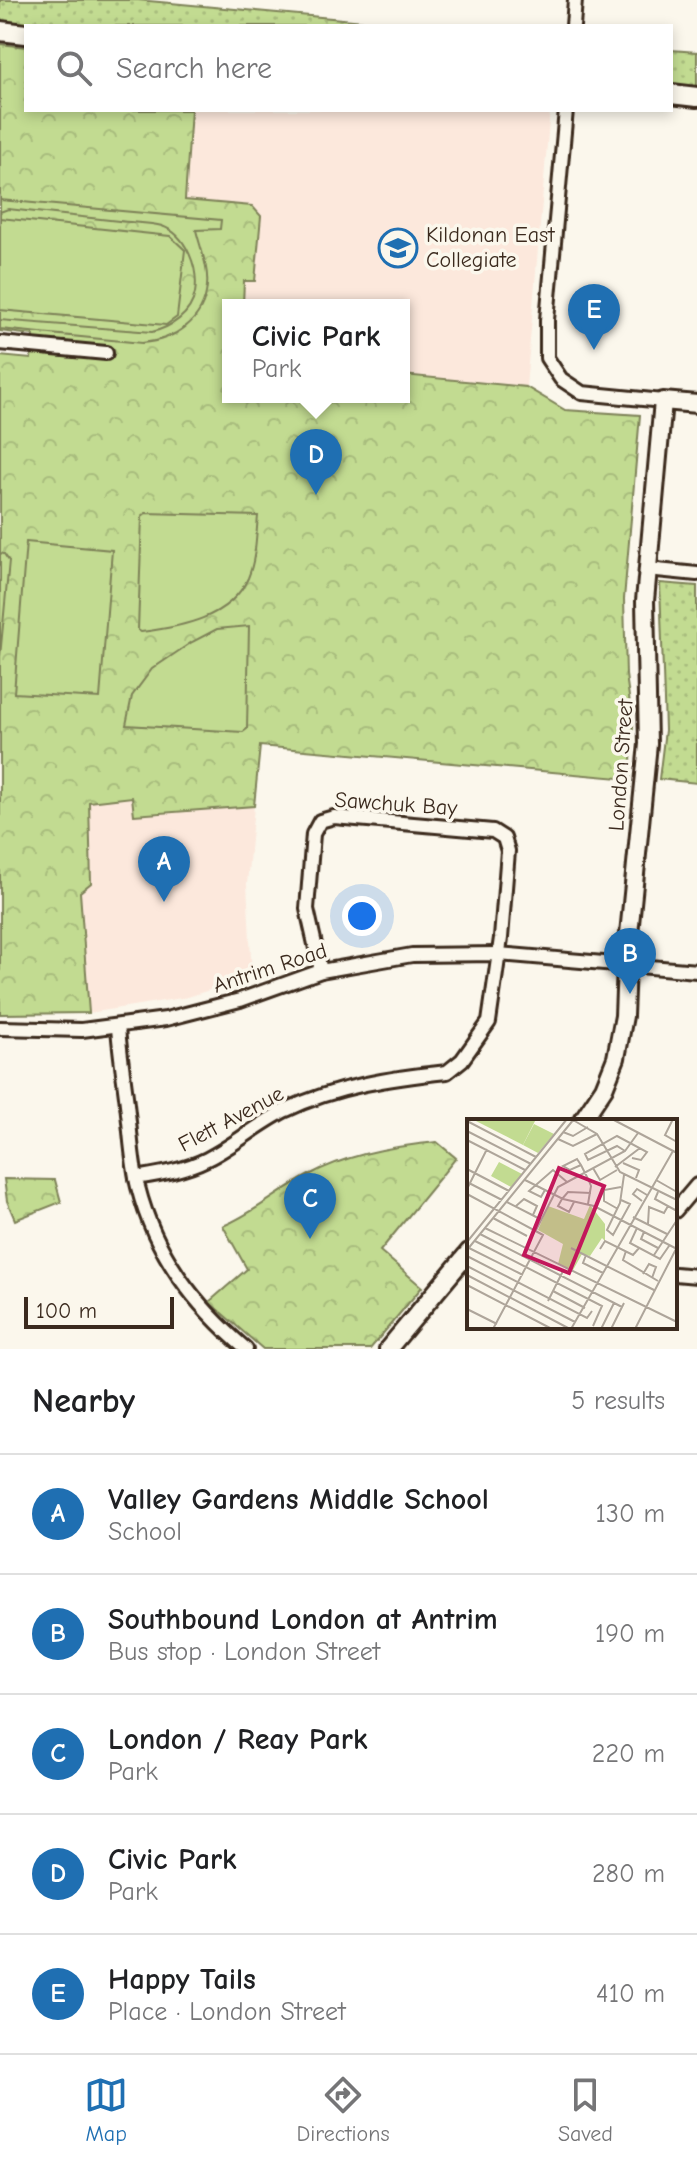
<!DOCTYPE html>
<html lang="en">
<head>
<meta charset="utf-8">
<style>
  body { margin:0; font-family:"Comic Neue",sans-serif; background:#f2f2f2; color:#202124 }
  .scale { position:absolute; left:24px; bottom:20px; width:150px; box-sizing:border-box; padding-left:8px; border:4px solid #3b2a1e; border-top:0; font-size:22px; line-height:28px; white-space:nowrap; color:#3b2a1e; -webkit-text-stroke:6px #fbf7ec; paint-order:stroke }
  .you { position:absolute; left:362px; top:916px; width:28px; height:28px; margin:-20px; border:6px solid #fff; border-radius:50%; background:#1a73e8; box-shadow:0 0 0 12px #1a73e833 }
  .badge { display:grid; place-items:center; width:52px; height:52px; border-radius:50%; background:#1f6fb2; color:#fff; font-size:26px; font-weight:700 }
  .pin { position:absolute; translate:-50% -66px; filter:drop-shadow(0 2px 4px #0008) }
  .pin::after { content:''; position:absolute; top:42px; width:28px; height:24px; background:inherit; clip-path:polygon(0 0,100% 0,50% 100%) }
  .popup { position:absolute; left:222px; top:299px; width:188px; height:104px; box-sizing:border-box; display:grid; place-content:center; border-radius:0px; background:#fff; filter:drop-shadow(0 2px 6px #0005); font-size:26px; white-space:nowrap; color:#757577 }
  .popup b { font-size:30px; color:#202124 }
  .popup::after { content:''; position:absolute; left:50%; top:100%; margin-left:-16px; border:16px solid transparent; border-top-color:#fff }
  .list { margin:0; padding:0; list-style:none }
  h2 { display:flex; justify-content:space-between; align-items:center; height:104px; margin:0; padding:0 32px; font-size:34px }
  h2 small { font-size:26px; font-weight:400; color:#757577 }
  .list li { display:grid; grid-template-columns:52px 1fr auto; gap:24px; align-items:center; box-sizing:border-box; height:120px; padding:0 32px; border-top:2px solid #e0e0e0 }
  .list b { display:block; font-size:30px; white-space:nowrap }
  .list p { margin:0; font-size:26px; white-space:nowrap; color:#757577 }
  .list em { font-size:26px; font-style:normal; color:#757577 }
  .icon { flex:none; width:44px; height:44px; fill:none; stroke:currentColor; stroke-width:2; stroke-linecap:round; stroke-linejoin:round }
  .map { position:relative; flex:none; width:697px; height:1349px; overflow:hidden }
  .search { position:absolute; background:#fff; box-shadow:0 4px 12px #0003; left:24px; right:24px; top:24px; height:88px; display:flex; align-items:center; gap:20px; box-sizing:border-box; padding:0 28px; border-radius:0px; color:#757577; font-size:30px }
  .sheet { height:704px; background:#fff }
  nav { display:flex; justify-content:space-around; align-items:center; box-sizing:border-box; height:112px; border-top:2px solid #e0e0e0; background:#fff; font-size:22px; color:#757577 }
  nav a { display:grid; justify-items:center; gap:4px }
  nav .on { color:#1f6fb2 }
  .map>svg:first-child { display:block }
</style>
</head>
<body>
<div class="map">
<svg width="697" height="1349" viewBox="0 0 697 1349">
  <defs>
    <pattern id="grass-dots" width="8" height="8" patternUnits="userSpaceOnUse" patternTransform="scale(2)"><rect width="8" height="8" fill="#c2db91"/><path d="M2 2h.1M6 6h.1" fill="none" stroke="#a8bc7d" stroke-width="1.8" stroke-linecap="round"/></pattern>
    <pattern id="park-crowns" width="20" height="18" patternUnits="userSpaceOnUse" patternTransform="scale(2)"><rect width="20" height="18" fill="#c2db91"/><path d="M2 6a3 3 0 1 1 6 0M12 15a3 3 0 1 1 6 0" fill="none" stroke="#a8bc7d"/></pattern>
  </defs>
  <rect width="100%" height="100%" fill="#fbf7ec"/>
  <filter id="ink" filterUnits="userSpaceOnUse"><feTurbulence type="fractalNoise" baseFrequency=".0125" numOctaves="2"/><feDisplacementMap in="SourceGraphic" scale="16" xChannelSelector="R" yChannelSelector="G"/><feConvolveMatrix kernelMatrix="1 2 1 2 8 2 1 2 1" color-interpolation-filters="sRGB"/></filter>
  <g filter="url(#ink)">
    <g fill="#fce8dc">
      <polygon points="191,110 550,110 526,387 404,375 404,305 243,305 244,280 251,282 252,280 185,200"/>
      <polygon points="132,797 134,815 254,806 247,884 252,976 188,997 89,1013 80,891 91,883 88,802"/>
    </g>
    <g fill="url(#grass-dots)" stroke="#7e8258" stroke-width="2">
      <polygon points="0,0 138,0 418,26 80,26 39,21 37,26 0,22"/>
      <polygon points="671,50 697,52 697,87 671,85"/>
      <polygon points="660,583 697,586 697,783 659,779 665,730"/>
    </g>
    <g fill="url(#park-crowns)" stroke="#7e8258" stroke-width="2">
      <polygon points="0,44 26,47 26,110 191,110 185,200 252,206 261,216 255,281 244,281 243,305 228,305 228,397 404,397 404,375 526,387 565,410 640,415 624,599 626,675 633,726 630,779 260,746 254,806 134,815 132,797 89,802 91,883 80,892 89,1013 0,1014 0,356 31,359 33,335 0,331"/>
      <path d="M437,1142L456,1158L380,1251L422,1287L370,1349H263L209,1302L247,1269L223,1226C254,1213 279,1191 309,1175C347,1154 394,1146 437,1142Z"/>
      <polygon points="4,1179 55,1180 61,1202 15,1220 7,1201"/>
    </g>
    <g fill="#c2db91" stroke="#7e8258" stroke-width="2">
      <path d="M0,200L221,220L220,229L196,230C200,247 209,268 207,286C204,322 174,340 142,343L0,329V320L152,332C171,327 191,315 195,293C199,269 187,235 162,226C150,222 132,223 119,221C82,217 45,213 8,209L0,212Z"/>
      <polygon points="0,218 170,236 185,250 177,317 166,325 0,310"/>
      <path d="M146,513L258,516C256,536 256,559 248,578C230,618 181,627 141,632L138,630L142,516Z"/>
      <polygon points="26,542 112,550 100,698 14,693"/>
      <polygon points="0,553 4,554 9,561 0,657"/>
      <polygon points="249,626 247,729 243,732 126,725 132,696 152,669 192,642 217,629"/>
    </g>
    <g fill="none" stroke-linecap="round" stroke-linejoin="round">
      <g stroke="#3b2a1e" stroke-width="18">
        <g id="minor">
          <polyline points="573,26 575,0"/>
          <polyline points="566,110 547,320 547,358 561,379 582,393 663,401"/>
          <polyline points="0,343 106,353"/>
          <polyline points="647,569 697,574"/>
          <path d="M118,1027C120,1056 125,1084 128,1113C131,1137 132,1163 138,1187C155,1254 194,1305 246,1349"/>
          <polyline points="0,1028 82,1030 166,1019 240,1000 321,971 412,955 498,954 697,971"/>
          <path d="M136,1178C160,1174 185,1170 207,1159C235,1145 258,1124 286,1110C337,1086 391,1078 447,1072L462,1060L489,1022L501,938L508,851L504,838L493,831L334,817L320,821L313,834L307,909L321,971"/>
          <polyline points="675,1211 697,1185"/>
          <polyline points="675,1274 697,1276"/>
        </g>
      </g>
      <g stroke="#3b2a1e" stroke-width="22">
        <g id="tertiary">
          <polyline points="582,1121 604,1088 616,1058 624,1016 626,964 648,744 645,601 663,401 697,404"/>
          <polyline points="388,1349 469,1252"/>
        </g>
      </g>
      <g stroke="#3b2a1e" stroke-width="24">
        <g id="secondary">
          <polyline points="0,31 26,34"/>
          <polyline points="671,94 697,97"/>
        </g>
      </g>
      <use href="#minor" stroke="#fbf7ec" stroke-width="12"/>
      <use href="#tertiary" stroke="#fbf7ec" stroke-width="16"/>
      <use href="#secondary" stroke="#fbf7ec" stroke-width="18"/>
    </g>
  </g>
  <defs>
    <g id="school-ring" transform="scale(2)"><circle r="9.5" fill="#fbf7ec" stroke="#1f6fb2" stroke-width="1.5"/><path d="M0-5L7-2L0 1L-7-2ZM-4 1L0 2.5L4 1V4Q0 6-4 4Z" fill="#1f6fb2"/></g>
  </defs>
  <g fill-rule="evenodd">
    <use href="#school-ring" x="398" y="248"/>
  </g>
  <g text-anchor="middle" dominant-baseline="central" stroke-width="7" stroke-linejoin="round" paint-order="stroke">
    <g font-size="22" fill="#3b2a1e" stroke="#fbf7ec" text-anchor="start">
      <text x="426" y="235">Kildonan East<tspan x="426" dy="25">Collegiate</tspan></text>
    </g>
    <g font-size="22" fill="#3b2a1e" stroke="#fbf7ec">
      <text transform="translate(621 765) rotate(-86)">London Street</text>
      <text transform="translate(396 804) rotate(4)">Sawchuk Bay</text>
      <text transform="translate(270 968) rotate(-18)">Antrim Road</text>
      <text transform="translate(231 1119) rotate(-28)">Flett Avenue</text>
    </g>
  </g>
  <g transform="translate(467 1119)">
    <rect width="210" height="210" fill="#fbf7ec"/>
    <path d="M5,0H69L56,26Z" fill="#c2db91"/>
    <path d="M67,5L87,15L71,34L56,26ZM32,43L55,55L44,68L24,57ZM123,86L138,105V122L135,119L123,137L115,135L105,153L91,145L96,125L71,111L81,87L117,100Z" fill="#c2db91"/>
    <path fill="none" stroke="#aea59a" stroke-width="2" d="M145,0L210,34M206,0L198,16L210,23M106,1L130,15L153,53L210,81M0,2L69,38M0,12L64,45M96,13L106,17L121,8M91,20L106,27L130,15M0,21L58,51M158,32L150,27L121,41L118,35L150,17L180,33L174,41L165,39M156,44L172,51L169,59M114,46L103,51L96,47L110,40L114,46L122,62L124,67L121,85M148,48L173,29M126,49L133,61L150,51M0,50L42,72M58,61L96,80L127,87L210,130M189,61L210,73M2,64L35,81M0,70L20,30M78,71L74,78L62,72L86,51L100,63M191,73L188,80L210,92M0,75L76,116L26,210M95,80L101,73L124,74M95,80L91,87L102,93L107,83M154,81L163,85L146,116L140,111L153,84L157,56M175,82L166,75L170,70L180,76M40,83L75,101M49,87L57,80L70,87L66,96M151,90L137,82V71L154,68M166,98L200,115M26,99L60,117M181,105L182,88L197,94L201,87M18,109L210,203M170,109L163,124L193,140L202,127M69,111L91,68L158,32L171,14M177,113L174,120L191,129M13,115L155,188M8,122L135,187L126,207M0,123L100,0M2,129L56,156M104,129L187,171M133,130L138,122L166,136L172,129M0,131L107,0M159,132L156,141L191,162M119,136L116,144L136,154M187,136L210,101M0,137L120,199L125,192M0,147L108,203M176,155L182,145L189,148L185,159M0,156L103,210M0,166L85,210M86,172L118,189M81,182L96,152M0,190L30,205M104,210L206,32M134,210L147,184M144,210L157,184M168,210L210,128"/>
    <path fill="#c2185b" fill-opacity="0.15" stroke="#c2185b" stroke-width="4" d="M92,49L137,67L102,154L57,136Z"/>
    <rect width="210" height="210" fill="none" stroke="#3b2a1e" stroke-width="4"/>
  </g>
</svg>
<div class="scale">100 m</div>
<div class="you"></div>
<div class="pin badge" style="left:164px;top:902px">A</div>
<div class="pin badge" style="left:630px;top:994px">B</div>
<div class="pin badge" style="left:310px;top:1239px">C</div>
<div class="pin badge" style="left:316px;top:495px">D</div>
<div class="popup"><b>Civic Park</b>Park</div>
<div class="pin badge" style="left:594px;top:350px">E</div>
<div class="search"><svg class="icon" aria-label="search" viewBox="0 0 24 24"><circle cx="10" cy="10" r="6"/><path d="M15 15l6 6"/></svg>Search here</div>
</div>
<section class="sheet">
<h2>Nearby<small>5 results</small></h2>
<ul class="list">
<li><span class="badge">A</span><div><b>Valley Gardens Middle School</b><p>School</p></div><em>130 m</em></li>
<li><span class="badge">B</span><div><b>Southbound London at Antrim</b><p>Bus stop · London Street</p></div><em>190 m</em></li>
<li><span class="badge">C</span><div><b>London / Reay Park</b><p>Park</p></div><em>220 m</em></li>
<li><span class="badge">D</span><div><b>Civic Park</b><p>Park</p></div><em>280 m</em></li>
<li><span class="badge">E</span><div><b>Happy Tails</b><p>Place · London Street</p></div><em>410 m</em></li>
</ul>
</section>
<nav>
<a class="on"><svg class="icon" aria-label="map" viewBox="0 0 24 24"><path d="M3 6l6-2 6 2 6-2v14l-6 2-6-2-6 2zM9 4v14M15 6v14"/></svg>Map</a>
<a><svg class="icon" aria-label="directions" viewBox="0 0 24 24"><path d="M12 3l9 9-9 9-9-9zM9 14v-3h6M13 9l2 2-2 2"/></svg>Directions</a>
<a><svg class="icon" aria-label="saved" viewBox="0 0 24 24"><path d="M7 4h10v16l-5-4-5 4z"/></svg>Saved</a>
</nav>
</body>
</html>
